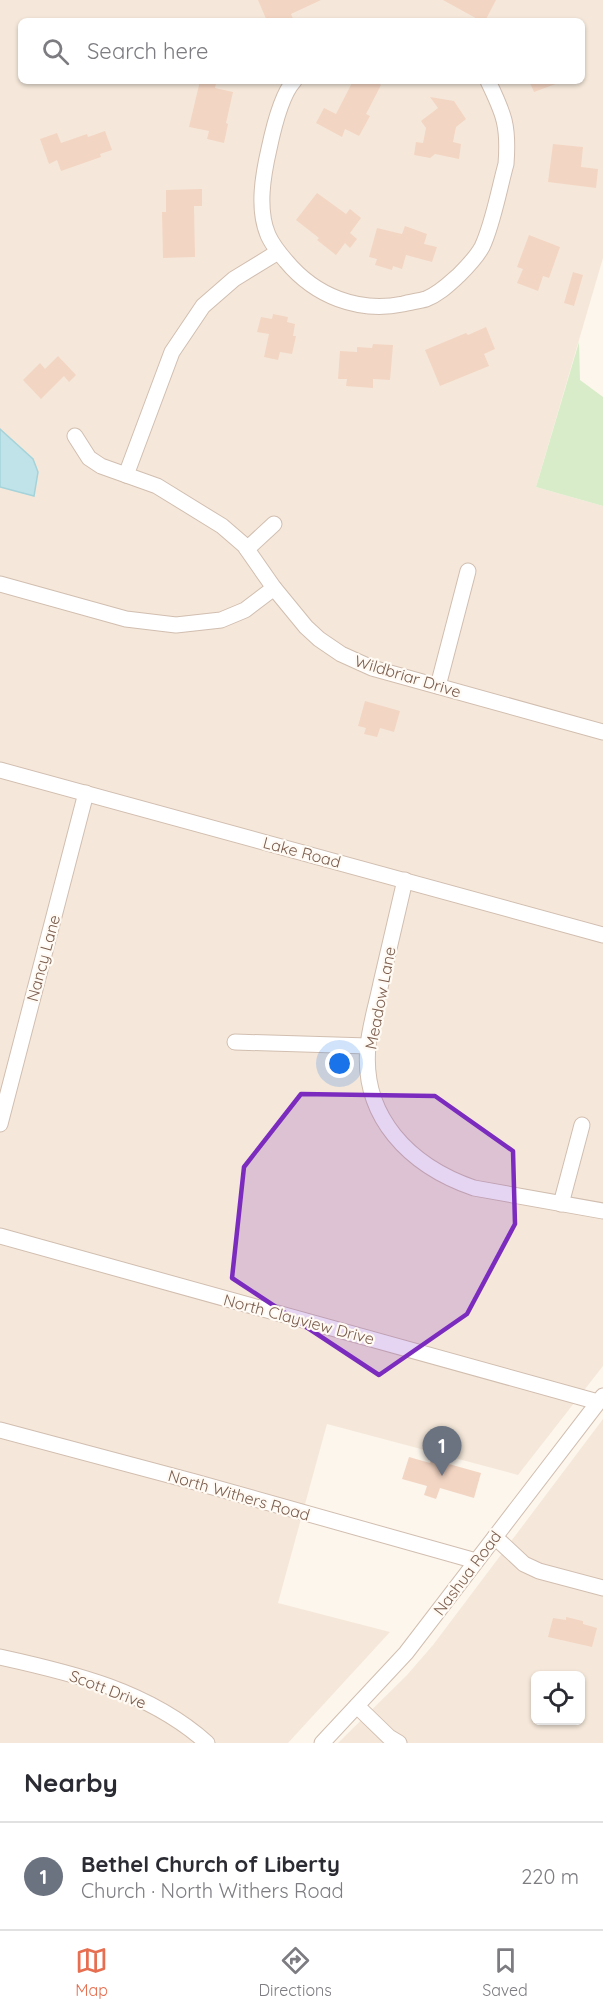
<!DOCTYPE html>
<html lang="en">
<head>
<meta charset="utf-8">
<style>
  body { margin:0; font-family:Quicksand,sans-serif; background:#f7f7f7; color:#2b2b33 }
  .controls { position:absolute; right:18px; bottom:18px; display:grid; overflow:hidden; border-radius:9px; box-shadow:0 2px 4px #0004 }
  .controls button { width:54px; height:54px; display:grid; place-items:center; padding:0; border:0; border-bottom:2px solid #e1e1e2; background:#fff; color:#2b2b33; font:30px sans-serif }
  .you { position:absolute; left:340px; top:1064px; width:21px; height:21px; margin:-15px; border:4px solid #fff; border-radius:50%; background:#1a73e8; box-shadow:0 0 0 9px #1a73e833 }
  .badge { display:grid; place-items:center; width:39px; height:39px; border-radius:50%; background:#e76f51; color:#fff; font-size:20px; font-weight:700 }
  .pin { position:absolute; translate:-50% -50px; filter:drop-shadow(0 2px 3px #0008) }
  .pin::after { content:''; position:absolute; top:32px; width:21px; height:18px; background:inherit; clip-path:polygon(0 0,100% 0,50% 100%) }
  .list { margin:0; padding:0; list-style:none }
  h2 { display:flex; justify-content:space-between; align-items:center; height:78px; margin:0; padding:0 24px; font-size:26px }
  h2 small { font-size:20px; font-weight:400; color:#7c7c81 }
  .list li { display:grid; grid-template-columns:39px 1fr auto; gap:18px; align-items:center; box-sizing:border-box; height:108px; padding:0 24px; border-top:2px solid #e1e1e2 }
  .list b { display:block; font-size:22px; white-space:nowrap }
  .list p { margin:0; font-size:20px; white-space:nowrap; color:#7c7c81 }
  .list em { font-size:20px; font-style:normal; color:#7c7c81 }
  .icon { flex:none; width:33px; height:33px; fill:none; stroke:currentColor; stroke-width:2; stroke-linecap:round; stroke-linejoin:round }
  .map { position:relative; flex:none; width:603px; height:1743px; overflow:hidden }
  .search { position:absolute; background:#fff; box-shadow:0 2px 4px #0004; left:18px; right:18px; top:18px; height:66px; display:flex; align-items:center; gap:15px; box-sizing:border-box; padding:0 21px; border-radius:9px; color:#7c7c81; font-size:22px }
  .sheet { height:186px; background:#fff }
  nav { display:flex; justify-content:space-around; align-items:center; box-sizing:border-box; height:84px; border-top:2px solid #e1e1e2; background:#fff; font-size:16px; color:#7c7c81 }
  nav a { display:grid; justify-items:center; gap:3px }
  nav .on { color:#e76f51 }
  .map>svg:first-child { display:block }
</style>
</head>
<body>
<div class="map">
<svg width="603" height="1743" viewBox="0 0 603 1743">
  <rect width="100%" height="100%" fill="#fdf6ec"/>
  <g fill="#f5e8da" fill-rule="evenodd">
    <path d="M0,0H603V258L536,487L603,506V1366L518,1475L327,1424L278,1603L390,1632L288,1743H0V487L34,496L33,459L0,429ZM21,21H582V81H21Z"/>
    <path d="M603,1419V1743H338L407,1675L433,1645ZM536,1676H580V1720H536Z"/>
  </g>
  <polygon fill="#d8ecc9" points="579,342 580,380 603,397 603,506 536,487"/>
  <polygon fill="#bfe3e8" stroke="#a5d3da" stroke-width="1.5" points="0,429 33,459 38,472 34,496 0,487"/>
  <g fill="#f3d5c3">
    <polygon points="258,0 321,0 291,14 294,21 267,21"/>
    <polygon points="443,0 496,0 485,21 481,21"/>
    <polygon points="200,81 216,83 215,88 233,92 226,123 228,124 224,143 207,139 209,131 189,127"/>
    <polygon points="353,81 374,81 381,85 366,114 370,116 359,136 345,129 342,137 316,123 324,108 336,114"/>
    <polygon points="529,81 561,81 561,82 534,92"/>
    <polygon points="430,97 454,101 466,119 456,127 453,142 461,144 459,159 435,154 430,158 414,155 416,142 423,143 426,128 421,121 438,108"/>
    <polygon points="105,131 112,150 100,154 101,157 61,171 57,160 49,164 40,139 57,133 61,143 87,134 88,137"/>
    <polygon points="553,144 583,147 581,167 598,169 596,188 548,182"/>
    <polygon points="202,189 202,206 194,206 195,257 163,258 162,212 166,212 166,190"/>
    <polygon points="317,193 346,214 350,209 361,218 350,233 357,239 350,248 345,243 336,255 317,240 319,238 296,220"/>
    <polygon points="405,226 427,234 424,244 437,247 432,262 406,255 402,269 393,266 392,270 375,265 377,259 369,257 377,228 402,234"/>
    <polygon points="529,235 560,247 549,278 543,276 538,291 517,283 523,269 517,267"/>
    <polygon points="573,272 583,275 574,306 564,303"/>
    <polygon points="273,314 288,317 287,322 295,324 293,336 296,336 292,354 280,352 278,360 264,357 269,334 257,332 261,317 272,319"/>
    <polygon points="486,327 495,349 484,354 489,366 440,386 425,350 466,333 468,335"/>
    <polygon points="373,344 393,345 390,380 373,379 373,388 346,386 347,379 338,379 340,351 357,352 357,347 372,348"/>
    <polygon points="58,356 76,375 69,382 64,376 41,399 23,380 40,363 45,369"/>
    <polygon points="365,701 400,711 394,732 380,728 377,737 364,734 366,728 358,726"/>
    <polygon points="409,1457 430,1463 431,1459 481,1473 474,1498 440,1488 436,1499 424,1495 427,1486 402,1479"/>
    <polygon points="566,1617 583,1621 583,1624 597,1628 592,1647 548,1637 553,1618 566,1620"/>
  </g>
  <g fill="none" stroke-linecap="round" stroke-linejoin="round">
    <g stroke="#d1beb0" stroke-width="17">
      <g id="minor">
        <path d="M294,81C281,95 273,130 269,149C263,175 257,209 268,235C272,244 279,253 286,261C315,296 358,313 403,304C411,302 419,301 426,299C439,294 449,284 459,275C468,266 476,258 482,247C493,224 499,189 506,164C509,126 504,114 488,81"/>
        <polyline points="75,436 89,458 101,466 157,486 222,526 244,545 274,588 306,627 319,639 341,654 372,668 603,732"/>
        <polyline points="126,475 172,352 203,306 234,279 278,252"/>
        <polyline points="247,549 274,524"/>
        <polyline points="0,584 126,619 176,625 221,620 245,610 274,588"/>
        <polyline points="438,686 468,571"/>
        <polyline points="0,770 603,935"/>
        <path d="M405,880C397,914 389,948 381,983C377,1003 370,1025 368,1046C361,1117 410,1166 474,1188L603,1211"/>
        <polyline points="235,1042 368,1046"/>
        <polyline points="0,1124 86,793"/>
        <polyline points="561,1204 582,1125"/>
        <polyline points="0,1236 598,1402"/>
        <polyline points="0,1430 195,1482 476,1561"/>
        <polyline points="495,1537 524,1564 539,1571 603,1588"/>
        <path d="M0,1657C73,1673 149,1691 207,1743"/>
        <polyline points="357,1706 389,1737 399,1743"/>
        <polyline points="322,1743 406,1653 603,1396"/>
      </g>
    </g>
    <use href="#minor" stroke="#fff" stroke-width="15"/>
  </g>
  <path fill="#7b2cbf" fill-opacity="0.2" stroke="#7b2cbf" stroke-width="4.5" stroke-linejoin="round" d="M301,1094L435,1096L513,1151L515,1224L467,1314L379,1375L232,1278L244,1167Z"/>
  <g text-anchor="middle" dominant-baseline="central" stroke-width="4.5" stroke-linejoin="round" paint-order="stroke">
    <g font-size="16" fill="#7a5c4d" stroke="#fffaf3">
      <text transform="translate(408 676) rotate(17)">Wildbriar Drive</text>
      <text transform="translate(302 852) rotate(15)">Lake Road</text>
      <text transform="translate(43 958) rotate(-75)">Nancy Lane</text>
      <text transform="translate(380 998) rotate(-79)">Meadow Lane</text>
      <text transform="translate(299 1319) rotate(15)">North Clayview Drive</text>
      <text transform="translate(239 1495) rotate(16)">North Withers Road</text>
      <text transform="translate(467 1573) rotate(-53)">Nashua Road</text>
      <text transform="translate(108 1689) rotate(21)">Scott Drive</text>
    </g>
  </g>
</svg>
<div class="controls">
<button><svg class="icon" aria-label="locate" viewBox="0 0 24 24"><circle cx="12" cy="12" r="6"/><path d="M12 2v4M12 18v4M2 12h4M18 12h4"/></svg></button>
</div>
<div class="you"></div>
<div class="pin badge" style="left:442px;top:1476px;background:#6b7280">1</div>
<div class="search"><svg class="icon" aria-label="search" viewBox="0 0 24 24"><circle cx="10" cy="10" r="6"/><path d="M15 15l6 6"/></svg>Search here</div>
</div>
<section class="sheet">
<h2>Nearby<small></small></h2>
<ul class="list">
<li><span class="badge" style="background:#6b7280">1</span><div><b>Bethel Church of Liberty</b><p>Church · North Withers Road</p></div><em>220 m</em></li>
</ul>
</section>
<nav>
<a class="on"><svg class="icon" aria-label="map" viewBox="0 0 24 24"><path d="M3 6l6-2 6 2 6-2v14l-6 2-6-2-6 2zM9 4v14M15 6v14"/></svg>Map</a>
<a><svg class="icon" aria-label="directions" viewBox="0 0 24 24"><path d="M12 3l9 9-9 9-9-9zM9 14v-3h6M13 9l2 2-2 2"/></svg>Directions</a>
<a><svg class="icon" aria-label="saved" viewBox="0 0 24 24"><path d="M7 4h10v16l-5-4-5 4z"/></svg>Saved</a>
</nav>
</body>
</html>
